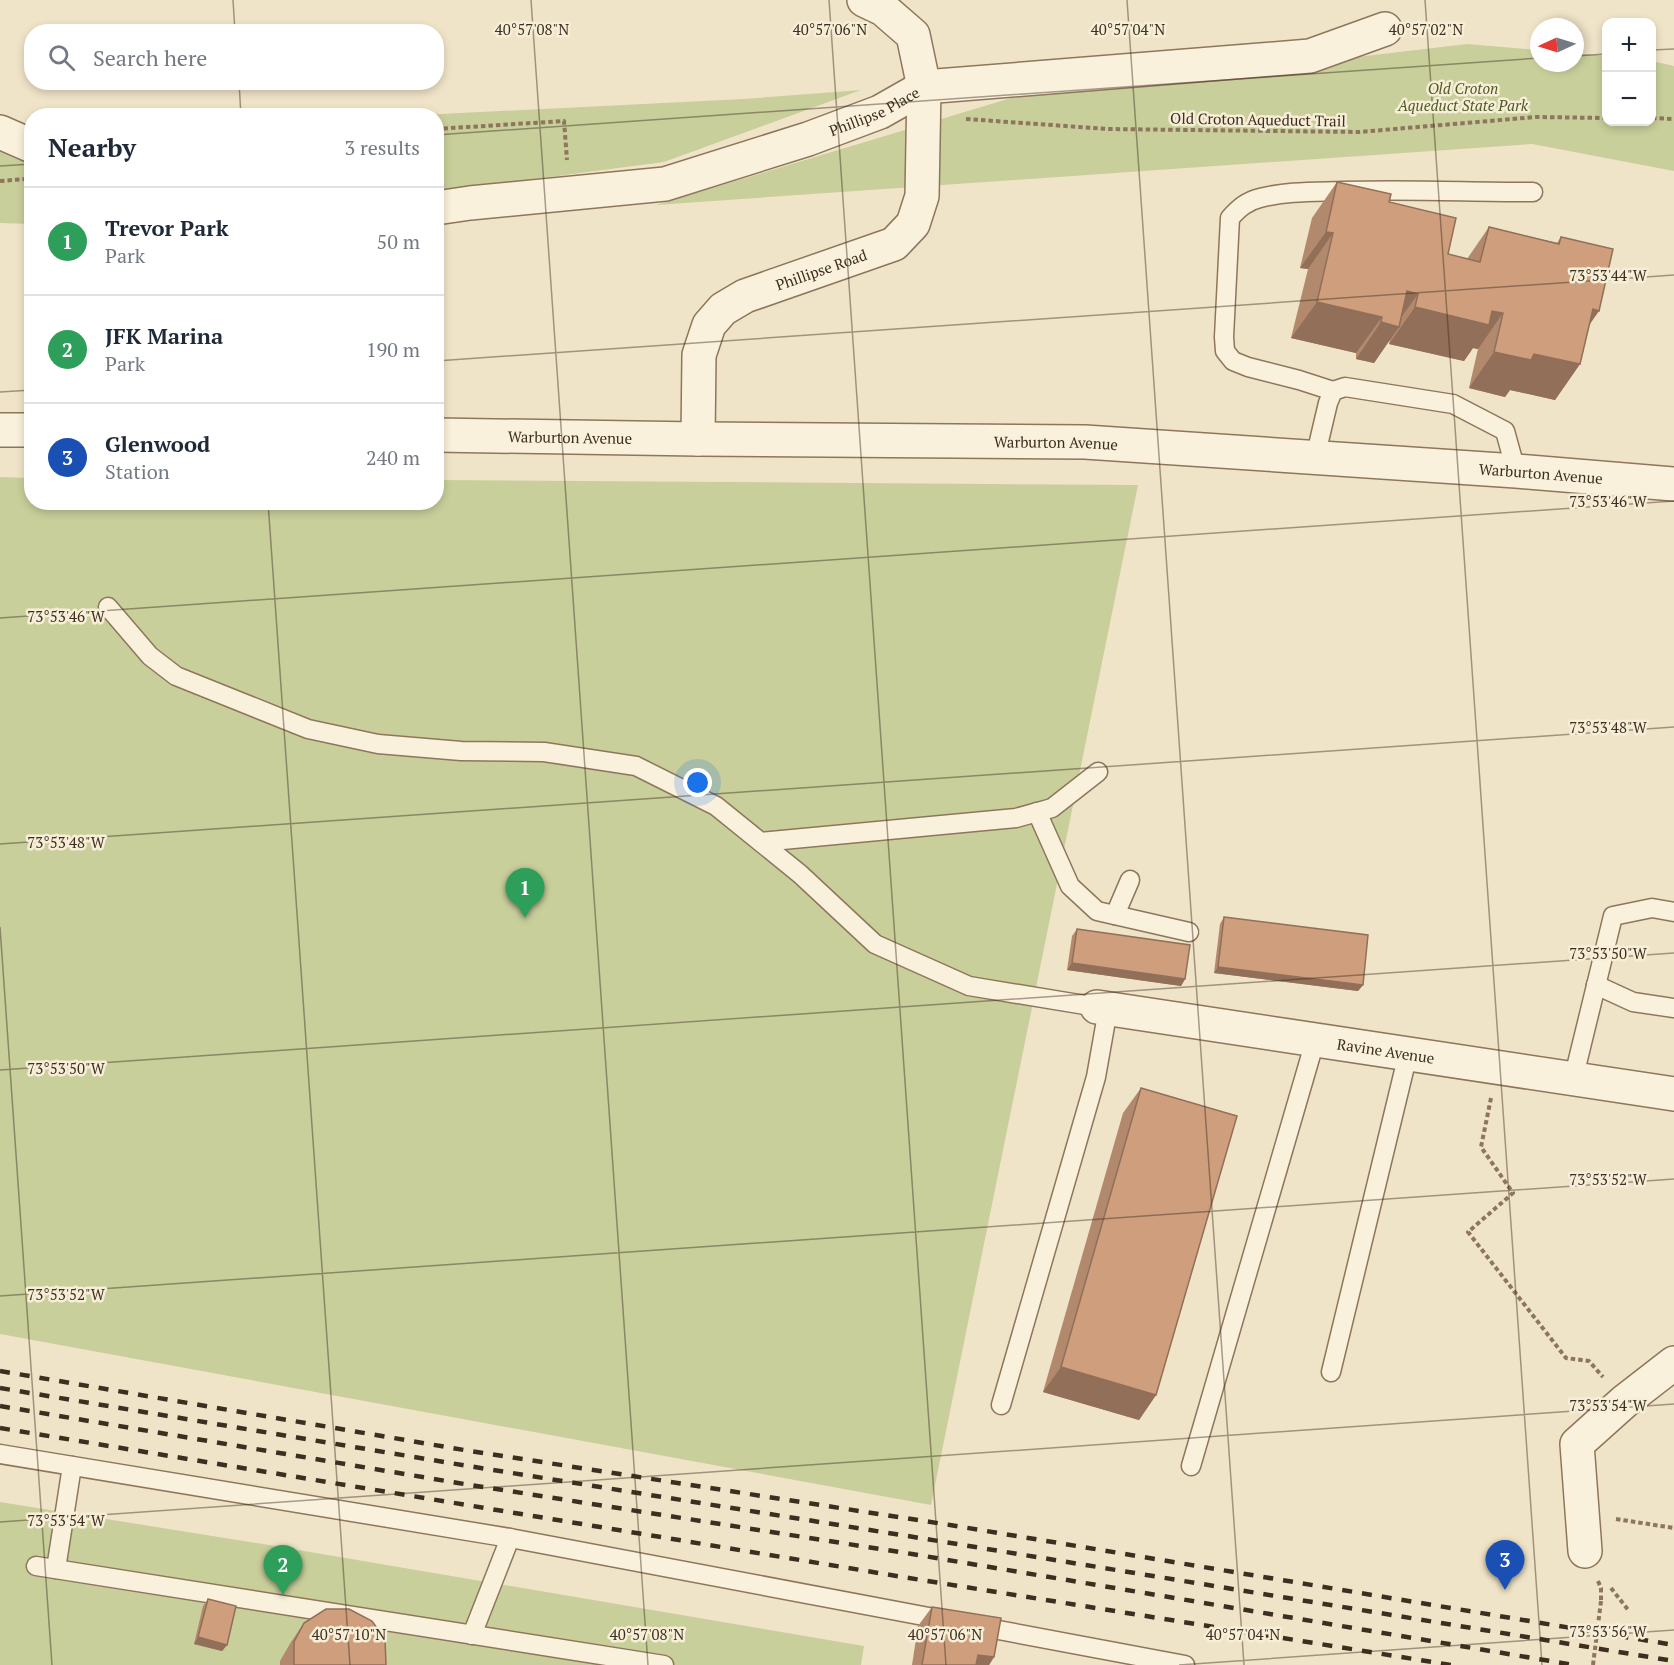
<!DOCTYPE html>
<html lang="en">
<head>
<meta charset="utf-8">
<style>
  body { margin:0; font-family:"PT Serif",serif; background:#f2f2f3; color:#1f2937 }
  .controls { position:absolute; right:18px; top:18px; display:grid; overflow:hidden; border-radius:12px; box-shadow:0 3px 9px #0003 }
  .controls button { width:54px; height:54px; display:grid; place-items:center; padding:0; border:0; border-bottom:2px solid #e0e1e3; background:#fff; color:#1f2937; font:30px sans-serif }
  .compass { position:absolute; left:1530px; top:18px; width:54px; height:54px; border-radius:50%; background:#fff; box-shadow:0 3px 9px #0003; rotate:266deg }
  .you { position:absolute; left:698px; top:783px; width:21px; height:21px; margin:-15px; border:4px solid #fff; border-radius:50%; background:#1a73e8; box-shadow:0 0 0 9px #1a73e833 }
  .badge { display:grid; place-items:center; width:39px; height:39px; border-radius:50%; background:#9e2a2b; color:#fff; font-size:20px; font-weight:700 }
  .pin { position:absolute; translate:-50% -50px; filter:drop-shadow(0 2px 3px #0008) }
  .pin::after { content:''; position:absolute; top:32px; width:21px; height:18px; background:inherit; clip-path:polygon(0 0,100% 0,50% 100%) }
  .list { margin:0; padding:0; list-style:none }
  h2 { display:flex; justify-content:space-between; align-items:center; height:78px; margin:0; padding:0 24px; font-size:26px }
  h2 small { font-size:20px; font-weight:400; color:#747a83 }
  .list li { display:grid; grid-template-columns:39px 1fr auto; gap:18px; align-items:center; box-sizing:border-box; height:108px; padding:0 24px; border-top:2px solid #e0e1e3 }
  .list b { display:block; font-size:22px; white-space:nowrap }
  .list p { margin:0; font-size:20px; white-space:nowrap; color:#747a83 }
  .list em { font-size:20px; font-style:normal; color:#747a83 }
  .icon { flex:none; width:33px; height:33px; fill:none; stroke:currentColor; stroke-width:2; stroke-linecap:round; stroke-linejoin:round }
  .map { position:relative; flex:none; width:1674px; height:1665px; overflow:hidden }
  .search { position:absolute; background:#fff; box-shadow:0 3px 9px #0003; left:24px; top:24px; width:420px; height:66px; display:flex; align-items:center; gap:15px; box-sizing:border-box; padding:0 21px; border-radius:24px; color:#747a83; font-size:22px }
  .panel { position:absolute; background:#fff; box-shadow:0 3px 9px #0003; left:24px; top:108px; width:420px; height:402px; border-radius:24px }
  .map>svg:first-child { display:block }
</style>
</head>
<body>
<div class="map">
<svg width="1674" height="1665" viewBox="0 0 1674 1665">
  <rect width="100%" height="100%" fill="#f0e4c8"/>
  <g fill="#c9cf9b">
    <polygon points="1467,44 1539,50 1539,63 1575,63 1575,53 1606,56 1606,122 1652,122 1652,61 1674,66 1674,171 1532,144 656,205 1011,98"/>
    <polygon points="861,90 664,162 437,192 436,116 401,116 743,99"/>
    <polygon points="0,152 31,165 31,224 0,223"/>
    <polygon points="0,477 31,478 32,502 436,502 437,480 1138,485 931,1505 0,1334"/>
    <polygon points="0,1502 269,1545 864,1646 861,1665 0,1665"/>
  </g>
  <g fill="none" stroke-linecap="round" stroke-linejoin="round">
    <g stroke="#8d765c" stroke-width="21">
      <g id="service">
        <path d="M1333,391L1299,380L1248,367L1233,361L1225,351L1224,337L1230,218C1239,208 1247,201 1260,198C1287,191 1316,192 1343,191C1407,189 1470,192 1533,192"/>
        <polyline points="1315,458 1328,403 1333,391 1345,387 1453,404 1505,431 1516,471"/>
        <polyline points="108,607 150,656 176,676 308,729 378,744 461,751 544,752 636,766 716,806 800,874 875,944 969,986 1097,1007"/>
        <polyline points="1037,812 1070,886 1097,911 1189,932"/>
        <polyline points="761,842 1016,818 1052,808 1098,772"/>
        <polyline points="1115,915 1130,880"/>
        <polyline points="1596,985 1633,1002 1674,1008"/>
        <polyline points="1573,1080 1613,916 1652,908 1674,912"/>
        <polyline points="1331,1372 1408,1054"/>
        <polyline points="1001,1405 1096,1077 1108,1009"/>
        <polyline points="0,1454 510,1538 950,1621"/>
        <polyline points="1191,1466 1315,1041"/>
        <polyline points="36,1566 664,1665"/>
        <polyline points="56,1569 72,1466"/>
        <polyline points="977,1626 1185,1665"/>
        <polyline points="472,1635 510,1538"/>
      </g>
    </g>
    <g stroke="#8d765c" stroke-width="36">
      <g id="minor">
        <polyline points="0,132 32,146"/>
        <path id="s1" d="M436,208L470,203L665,184L808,139L880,112L924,87L1310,56L1385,29"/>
        <path id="s2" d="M698,439L699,355L709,325L723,309L745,296L894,244L913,224L922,196L924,87L913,35L883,9L864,0"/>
        <path id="s3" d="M1097,1007L1674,1094"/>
        <polyline points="1585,1551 1577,1444 1625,1401 1674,1363"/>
      </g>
    </g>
    <g stroke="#8d765c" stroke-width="36">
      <g id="tertiary">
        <polyline points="0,430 32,430"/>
        <path id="s4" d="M436,435L698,439L1085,442L1516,471L1674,484"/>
      </g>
    </g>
    <g stroke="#8d765c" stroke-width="4" stroke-dasharray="4.5 3" stroke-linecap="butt">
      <polyline points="1652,118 1674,119"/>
      <polyline points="966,119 1108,129 1359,132 1536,117 1606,118"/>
      <polyline points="436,129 564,121 567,160"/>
      <polyline points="0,181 25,179"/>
      <polyline points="1491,1098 1481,1147 1513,1193 1468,1232 1566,1358 1589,1361 1603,1377"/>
      <polyline points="1616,1519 1674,1528"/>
      <polyline points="1598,1581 1601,1588 1601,1601"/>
      <polyline points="1611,1588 1629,1611"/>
    </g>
    <use href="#service" stroke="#faf1dc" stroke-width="18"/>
    <use href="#minor" stroke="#faf1dc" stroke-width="33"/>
    <use href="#tertiary" stroke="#faf1dc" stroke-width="33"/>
    <g stroke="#3d2e20" stroke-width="4.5" stroke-dasharray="10 10" stroke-linecap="butt">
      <polyline points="0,1371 464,1450 950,1525 1674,1645"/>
      <polyline points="0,1388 462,1465 920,1538 1674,1661"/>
      <polyline points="0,1406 458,1483 912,1554 1574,1665"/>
      <polyline points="0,1428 909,1578 1451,1665"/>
    </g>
    <polyline stroke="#8d765c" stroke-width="4" stroke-dasharray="4.5 3" stroke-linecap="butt" points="1593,1665 1601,1601"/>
  </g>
  <g fill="#b2896c">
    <polygon points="1337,182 1389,202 1448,254 1467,259 1489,227 1557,243 1561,237 1589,325 1580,364 1555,400 1510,390 1505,397 1469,388 1478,349 1473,348 1464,361 1389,344 1390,339 1374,363 1356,359 1356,353 1291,338 1308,269 1300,268 1312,218"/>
    <polygon points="1224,917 1363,985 1358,991 1214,973 1220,924"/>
    <polygon points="1077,929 1185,979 1181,986 1067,970 1072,936"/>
    <polygon points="1141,1088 1156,1395 1139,1420 1043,1392 1123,1113"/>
    <polygon points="208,1599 227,1645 222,1651 194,1644 203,1606"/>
    <polygon points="932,1607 994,1657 989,1665 912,1665 918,1626"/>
    <polygon points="304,1623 386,1665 280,1665 280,1661 291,1642"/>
  </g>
  <g fill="#916f58">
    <polygon points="1326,232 1333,233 1308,269 1300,268"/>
    <polygon points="1407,291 1418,294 1395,326 1399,327 1374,363 1356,359 1381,322"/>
    <polygon points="1317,302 1382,317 1356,353 1291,338"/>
    <polygon points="1415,307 1492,311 1503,313 1478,349 1473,348 1464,361 1389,344"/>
    <polygon points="1593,309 1599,311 1574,347"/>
    <polygon points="1494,352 1534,354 1580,364 1555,400 1510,390 1505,397 1469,388"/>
    <polygon points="1072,963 1185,979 1181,986 1067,970"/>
    <polygon points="1218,967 1363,985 1358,991 1214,973"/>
    <polygon points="1061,1367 1156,1395 1139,1420 1043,1392"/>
    <polygon points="198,1637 227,1645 222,1651 194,1644"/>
    <polygon points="978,1655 994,1657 989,1665 971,1665"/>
  </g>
  <g fill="#cf9f7d" stroke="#916f58" stroke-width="1.5">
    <polygon points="1337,182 1391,194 1389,202 1456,218 1448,254 1480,262 1489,227 1559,244 1561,237 1613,249 1599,311 1593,309 1580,364 1534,354 1531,360 1494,352 1503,313 1492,311 1489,325 1415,307 1418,294 1407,291 1399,327 1381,322 1382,317 1317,302 1333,233 1326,232"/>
    <polygon points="1224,917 1368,935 1363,985 1218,967"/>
    <polygon points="1077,929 1190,945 1185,979 1072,963"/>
    <polygon points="1141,1088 1237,1116 1156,1395 1061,1367"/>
    <polygon points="208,1599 236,1606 227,1645 198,1637"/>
    <polygon points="932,1607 1001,1618 994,1657 978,1655 976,1665 922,1665"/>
    <polygon points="326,1609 349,1609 372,1621 385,1639 386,1665 294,1665 294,1642 304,1623"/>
  </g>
  <path fill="none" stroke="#3d2e20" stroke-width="1.5" stroke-opacity="0.45" d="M233,0L235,32M531,0L648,1665M829,0L946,1665M1127,0L1244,1665M1425,0L1542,1665M1652,50L1674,49M1575,56L1606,54M239,82L241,116M436,135L1539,58M0,166L32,164M436,361L1674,275M0,392L32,390M268,502L350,1665M0,618L1674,501M0,844L1674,727M0,927L52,1665M0,1070L1674,953M0,1296L1674,1179M0,1522L1674,1404M1179,1665L1674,1630"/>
  <g text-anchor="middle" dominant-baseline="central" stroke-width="5" stroke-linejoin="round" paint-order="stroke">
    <g font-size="15" font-style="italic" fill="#4d5a26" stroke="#f7eed8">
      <text x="1463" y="88">Old Croton<tspan x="1463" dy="17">Aqueduct State Park</tspan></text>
    </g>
    <g font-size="15" fill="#3d2e20" stroke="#f7eed8">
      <text stroke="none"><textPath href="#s1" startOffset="452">Phillipse Place</textPath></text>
      <text transform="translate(1258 119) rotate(1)">Old Croton Aqueduct Trail</text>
      <text stroke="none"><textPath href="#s2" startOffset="243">Phillipse Road</textPath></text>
      <text stroke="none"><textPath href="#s4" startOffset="134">Warburton Avenue</textPath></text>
      <text stroke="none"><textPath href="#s4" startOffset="620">Warburton Avenue</textPath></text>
      <text stroke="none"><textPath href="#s4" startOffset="1106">Warburton Avenue</textPath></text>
      <text stroke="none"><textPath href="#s3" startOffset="292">Ravine Avenue</textPath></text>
    </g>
  </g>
  <g font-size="15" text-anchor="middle" fill="#3d2e20" stroke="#f7eed8" stroke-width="5" stroke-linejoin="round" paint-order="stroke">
    <text x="532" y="35">40°57'08"N</text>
    <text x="830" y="35">40°57'06"N</text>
    <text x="1128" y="35">40°57'04"N</text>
    <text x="1426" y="35">40°57'02"N</text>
    <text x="1608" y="281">73°53'44"W</text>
    <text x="1608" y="507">73°53'46"W</text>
    <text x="66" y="622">73°53'46"W</text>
    <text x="1608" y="733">73°53'48"W</text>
    <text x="66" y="848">73°53'48"W</text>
    <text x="1608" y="959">73°53'50"W</text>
    <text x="66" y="1074">73°53'50"W</text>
    <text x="1608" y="1185">73°53'52"W</text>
    <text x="66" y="1300">73°53'52"W</text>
    <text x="1608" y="1411">73°53'54"W</text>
    <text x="66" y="1526">73°53'54"W</text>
    <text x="1608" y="1637">73°53'56"W</text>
    <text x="349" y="1640">40°57'10"N</text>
    <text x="647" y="1640">40°57'08"N</text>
    <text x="945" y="1640">40°57'06"N</text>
    <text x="1243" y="1640">40°57'04"N</text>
  </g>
</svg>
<div class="controls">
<button>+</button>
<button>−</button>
</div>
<svg class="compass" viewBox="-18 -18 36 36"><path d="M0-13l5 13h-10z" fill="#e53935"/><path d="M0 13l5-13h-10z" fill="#747a83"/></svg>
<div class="you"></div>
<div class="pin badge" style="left:525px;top:918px;background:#2e9e5b">1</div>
<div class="pin badge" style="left:283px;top:1595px;background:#2e9e5b">2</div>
<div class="pin badge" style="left:1505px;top:1590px;background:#1a4fb4">3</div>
<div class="search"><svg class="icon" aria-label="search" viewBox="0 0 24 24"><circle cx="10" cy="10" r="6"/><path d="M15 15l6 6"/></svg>Search here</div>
<section class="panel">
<h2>Nearby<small>3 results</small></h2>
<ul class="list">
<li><span class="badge" style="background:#2e9e5b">1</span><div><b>Trevor Park</b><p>Park</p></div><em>50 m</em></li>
<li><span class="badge" style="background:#2e9e5b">2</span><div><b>JFK Marina</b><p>Park</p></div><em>190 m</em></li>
<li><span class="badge" style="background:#1a4fb4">3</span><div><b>Glenwood</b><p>Station</p></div><em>240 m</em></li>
</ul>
</section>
</div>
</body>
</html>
